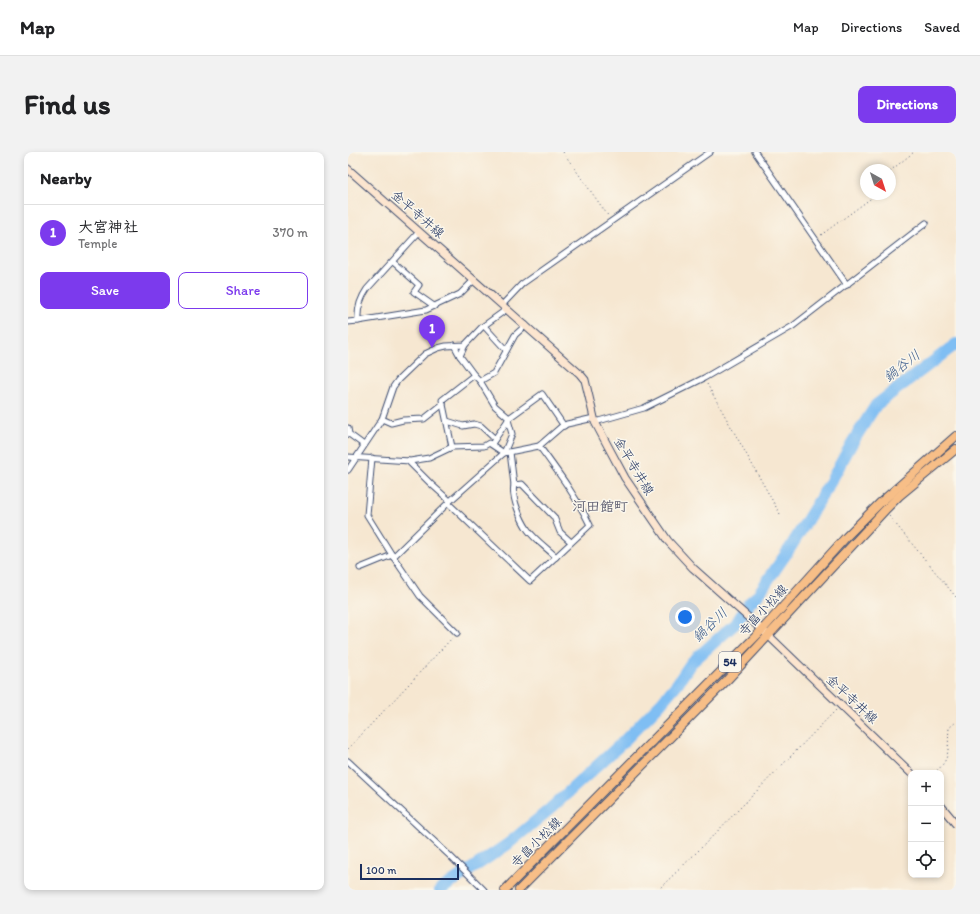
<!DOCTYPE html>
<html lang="en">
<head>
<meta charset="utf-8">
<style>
  body { margin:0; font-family:Itim,"Klee One",sans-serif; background:#f2f2f2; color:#202124 }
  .controls { position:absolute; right:12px; bottom:12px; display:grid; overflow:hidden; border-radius:8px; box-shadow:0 2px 6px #0003 }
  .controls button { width:36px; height:36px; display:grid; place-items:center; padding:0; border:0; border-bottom:1px solid #e0e0e0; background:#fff; color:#202124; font:20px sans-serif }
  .compass { position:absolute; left:512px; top:12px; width:36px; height:36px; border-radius:50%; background:#fff; box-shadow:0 2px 6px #0003; rotate:141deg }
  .scale { position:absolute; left:12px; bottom:10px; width:99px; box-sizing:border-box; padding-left:4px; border:2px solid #1b2f5e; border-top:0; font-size:11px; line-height:14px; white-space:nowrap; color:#1b2f5e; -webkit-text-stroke:3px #fbf7ec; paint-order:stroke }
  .you { position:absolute; left:337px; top:465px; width:14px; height:14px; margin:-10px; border:3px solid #fff; border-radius:50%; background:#1a73e8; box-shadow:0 0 0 6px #1a73e833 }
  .badge { display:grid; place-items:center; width:26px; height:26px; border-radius:50%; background:#7c3aed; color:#fff; font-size:13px; font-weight:700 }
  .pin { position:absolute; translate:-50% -33px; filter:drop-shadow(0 1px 2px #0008) }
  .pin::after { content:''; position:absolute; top:21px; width:14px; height:12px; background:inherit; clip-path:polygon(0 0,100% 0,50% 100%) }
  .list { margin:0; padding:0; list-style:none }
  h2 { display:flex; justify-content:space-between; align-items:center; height:52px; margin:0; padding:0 16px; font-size:17px }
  h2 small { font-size:13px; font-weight:400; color:#757577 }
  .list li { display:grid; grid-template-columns:26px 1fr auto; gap:12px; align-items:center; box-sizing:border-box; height:56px; padding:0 16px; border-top:1px solid #e0e0e0 }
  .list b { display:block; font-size:15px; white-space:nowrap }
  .list p { margin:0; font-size:13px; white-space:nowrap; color:#757577 }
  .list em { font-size:13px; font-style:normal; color:#757577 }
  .actions { display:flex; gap:8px; padding:12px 16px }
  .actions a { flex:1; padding:9px 0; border:1px solid #7c3aed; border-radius:8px; text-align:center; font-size:14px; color:#7c3aed }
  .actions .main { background:#7c3aed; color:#fff }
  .icon { flex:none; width:22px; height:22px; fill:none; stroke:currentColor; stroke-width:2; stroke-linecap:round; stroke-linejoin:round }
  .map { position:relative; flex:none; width:608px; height:738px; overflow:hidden; border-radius:8px }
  header { display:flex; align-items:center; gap:24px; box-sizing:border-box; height:56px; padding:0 20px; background:#fff; border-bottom:1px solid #e0e0e0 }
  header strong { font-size:19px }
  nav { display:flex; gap:22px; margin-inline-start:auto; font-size:14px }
  .intro { display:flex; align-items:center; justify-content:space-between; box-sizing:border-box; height:96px; padding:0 24px }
  h1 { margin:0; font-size:28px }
  .button { padding:10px 18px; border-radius:8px; background:#7c3aed; color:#fff; font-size:14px; font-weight:700 }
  main { display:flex; gap:24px; padding:0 24px }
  aside { flex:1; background:#fff; border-radius:8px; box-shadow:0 2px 6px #0003 }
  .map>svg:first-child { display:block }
</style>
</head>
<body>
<header>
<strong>Map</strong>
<nav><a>Map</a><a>Directions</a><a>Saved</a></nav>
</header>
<div class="intro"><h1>Find us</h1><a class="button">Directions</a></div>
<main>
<aside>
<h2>Nearby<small></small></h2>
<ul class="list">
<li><span class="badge">1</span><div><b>大宮神社</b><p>Temple</p></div><em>370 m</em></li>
</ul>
<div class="actions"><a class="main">Save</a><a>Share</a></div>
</aside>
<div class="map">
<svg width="608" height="738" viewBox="0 0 608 738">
  <rect width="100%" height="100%" fill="#fbf7ec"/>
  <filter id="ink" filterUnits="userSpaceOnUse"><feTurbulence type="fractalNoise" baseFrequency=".025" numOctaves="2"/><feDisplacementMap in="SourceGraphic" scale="8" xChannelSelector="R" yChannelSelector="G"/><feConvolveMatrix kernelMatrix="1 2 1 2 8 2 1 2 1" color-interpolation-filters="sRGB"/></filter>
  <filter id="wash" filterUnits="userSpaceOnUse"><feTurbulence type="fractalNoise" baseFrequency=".012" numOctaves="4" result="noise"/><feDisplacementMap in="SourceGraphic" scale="16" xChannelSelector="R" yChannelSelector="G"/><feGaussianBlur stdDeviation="0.9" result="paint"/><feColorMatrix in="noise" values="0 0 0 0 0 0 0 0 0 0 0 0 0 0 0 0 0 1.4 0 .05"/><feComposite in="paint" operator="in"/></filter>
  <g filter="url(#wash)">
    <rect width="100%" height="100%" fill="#f6e7d1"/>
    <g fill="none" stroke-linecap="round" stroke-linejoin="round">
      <polyline stroke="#7fbef3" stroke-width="12" points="92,738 160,692 202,657 274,591 313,551 329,532 343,511 389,470 401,451 409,444 442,396 483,329 504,291 528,253 608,192"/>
    </g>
  </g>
  <g filter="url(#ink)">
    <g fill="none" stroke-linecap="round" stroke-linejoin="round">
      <g stroke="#3c4b6f" stroke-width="7">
        <g id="minor">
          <polyline points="407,0 499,133"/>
          <polyline points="45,110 71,133 66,140 86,154"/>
          <polyline points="154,153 174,132 362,0"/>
          <polyline points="10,169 78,158 112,142 126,128"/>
          <path d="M0,170L10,169C9,156 12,147 19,137L71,80"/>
          <polyline points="136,174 158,198"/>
          <polyline points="106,193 112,204 117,193"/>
          <polyline points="112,204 126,223 132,229 147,254 161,266 194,242 216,274"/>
          <polyline points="132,229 146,221 167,183 178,173"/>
          <polyline points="34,267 43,271 55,268 76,267 95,252"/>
          <polyline points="99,269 115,274 126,272 133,274 147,287 144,292"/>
          <polyline points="247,270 296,256 356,226 445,174 578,71"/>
          <polyline points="0,276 1,282 16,293"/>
          <polyline points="147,287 160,268"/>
          <polyline points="104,295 94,248 126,223"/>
          <path d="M162,300L166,333C163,345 173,368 180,378C187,388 199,396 208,405"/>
          <polyline points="0,305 62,309 81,306 104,295 136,294 141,291 156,301 191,294 213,275 219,272 246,266"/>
          <polyline points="24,306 19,363 44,403 72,444 109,481"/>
          <polyline points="60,309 83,332 102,349 156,301 164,282 160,268"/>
          <polyline points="0,318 34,267 45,235 50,228 77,202 90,196 98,194 117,193 134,175 159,157"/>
          <polyline points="166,333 174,332 206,365 212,380 223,390"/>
          <path d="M102,349L100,351L182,429L242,373C228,344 210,320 191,294"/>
          <polyline points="45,405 100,351"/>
          <polyline points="12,416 44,403"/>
          <polyline points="0,609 102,704 136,738"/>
        </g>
      </g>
      <g stroke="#3c4b6f" stroke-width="9">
        <g id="secondary">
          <polyline points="0,17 232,222 237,228 247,270 255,285 277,326 320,389 345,416 421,484 563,621"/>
          <polyline points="593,654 608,672"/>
        </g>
      </g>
      <g stroke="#3c4b6f" stroke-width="10">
        <g id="primary">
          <polyline points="157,738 414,478 498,385 532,351 608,284"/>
          <polyline points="171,738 379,528 537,358 551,344 608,297"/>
        </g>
      </g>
      <g stroke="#3c4b6f" stroke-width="1" stroke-dasharray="1 3" stroke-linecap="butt">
        <polyline points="215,0 261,65"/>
        <polyline points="542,19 566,0"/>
        <polyline points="473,83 529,42"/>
        <polyline points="359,232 432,362"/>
        <polyline points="541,364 608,445"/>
        <polyline points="0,597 105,485"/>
        <path d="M586,621C604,607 599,597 601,576L608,570"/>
        <polyline points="310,738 351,698 488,558"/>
      </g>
      <use href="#minor" stroke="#fff" stroke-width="5"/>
      <use href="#secondary" stroke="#fce5cf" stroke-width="7"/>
      <use href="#primary" stroke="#f7be87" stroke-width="8"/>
    </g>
  </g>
  <g text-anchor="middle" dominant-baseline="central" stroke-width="3" stroke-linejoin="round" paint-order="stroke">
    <rect fill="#fbf7ec" stroke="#5e6b89" stroke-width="1" x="371" y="500" width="22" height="20" rx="3"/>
    <g font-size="12" font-weight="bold" fill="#1b2f5e">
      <text x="382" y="510">54</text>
    </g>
    <g font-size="13" fill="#1b2f5e" stroke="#fbf7ec">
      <text transform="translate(70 62) rotate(41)">金平寺井線</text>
      <text transform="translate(286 314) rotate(59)">金平寺井線</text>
      <text transform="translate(415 458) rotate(-47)">寺畠小松線</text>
      <text transform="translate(504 547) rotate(43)">金平寺井線</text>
      <text transform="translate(188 690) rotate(-45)">寺畠小松線</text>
    </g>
    <g font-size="14" font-style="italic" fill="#395a8b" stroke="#fbf7ec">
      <text transform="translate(554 214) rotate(-38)">鍋谷川</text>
      <text transform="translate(362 473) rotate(-44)">鍋谷川</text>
    </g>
    <g font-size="14" font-weight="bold" fill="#5e5e71" stroke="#fbf7ec">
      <text x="252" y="354">河田館町</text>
    </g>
  </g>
</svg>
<div class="controls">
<button>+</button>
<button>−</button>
<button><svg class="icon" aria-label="locate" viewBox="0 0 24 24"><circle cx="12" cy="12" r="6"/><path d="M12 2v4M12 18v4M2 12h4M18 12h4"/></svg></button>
</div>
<svg class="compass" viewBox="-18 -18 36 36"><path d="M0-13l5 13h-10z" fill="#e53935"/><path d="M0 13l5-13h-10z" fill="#757577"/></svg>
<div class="scale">100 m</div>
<div class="you"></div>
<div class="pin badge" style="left:84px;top:196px">1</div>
</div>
</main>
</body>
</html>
